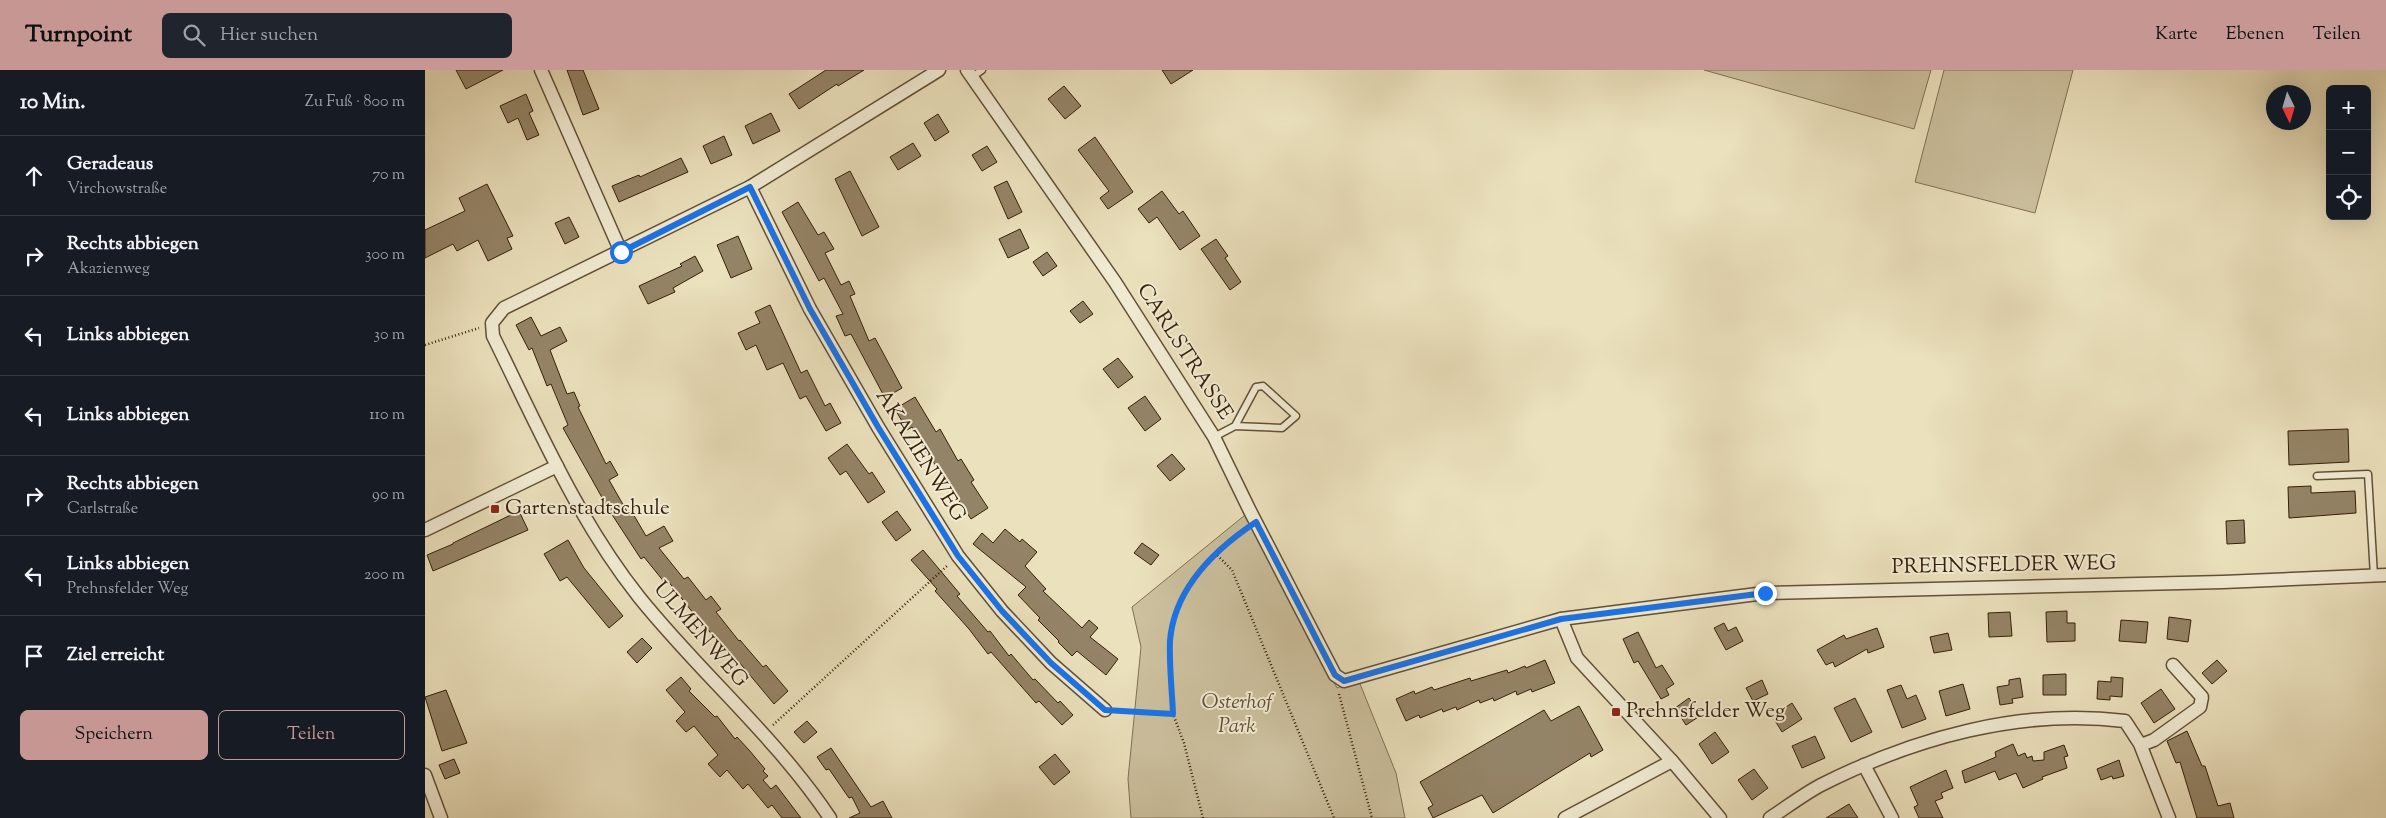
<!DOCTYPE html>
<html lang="de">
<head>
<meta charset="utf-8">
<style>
  body { margin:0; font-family:"Sorts Mill Goudy",serif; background:#20242c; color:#f1f3f6 }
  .controls { position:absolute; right:15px; top:15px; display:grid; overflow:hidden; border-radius:8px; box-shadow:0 5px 20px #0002 }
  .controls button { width:45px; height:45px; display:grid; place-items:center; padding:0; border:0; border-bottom:1px solid #363941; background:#171b24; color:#f1f3f6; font:25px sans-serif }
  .compass { position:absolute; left:1841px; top:15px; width:45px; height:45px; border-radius:50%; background:#171b24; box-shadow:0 5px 20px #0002; rotate:175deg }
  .stop { position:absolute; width:15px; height:15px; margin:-11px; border:4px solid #1a73e8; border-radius:50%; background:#fff }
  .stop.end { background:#1a73e8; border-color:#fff; box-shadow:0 1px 5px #0008 }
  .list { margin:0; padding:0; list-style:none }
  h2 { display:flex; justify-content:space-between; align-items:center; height:65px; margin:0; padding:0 20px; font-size:21px }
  h2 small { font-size:16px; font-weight:400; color:#9ea1a6 }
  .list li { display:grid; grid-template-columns:32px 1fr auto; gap:15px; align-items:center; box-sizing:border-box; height:80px; padding:0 20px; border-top:1px solid #363941 }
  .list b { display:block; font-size:19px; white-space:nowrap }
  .list p { margin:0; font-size:16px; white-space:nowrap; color:#9ea1a6 }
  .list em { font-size:16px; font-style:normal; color:#9ea1a6 }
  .actions { display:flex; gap:10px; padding:15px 20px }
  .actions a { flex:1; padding:11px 0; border:1px solid #c59692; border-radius:8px; text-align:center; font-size:18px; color:#c59692 }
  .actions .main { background:#c59692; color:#111 }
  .icon { flex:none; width:28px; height:28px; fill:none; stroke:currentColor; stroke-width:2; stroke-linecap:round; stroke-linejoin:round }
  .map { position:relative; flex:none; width:1961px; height:748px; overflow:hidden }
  header { display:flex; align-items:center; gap:30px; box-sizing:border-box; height:70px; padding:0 25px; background:#c59692; color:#111 }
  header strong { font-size:24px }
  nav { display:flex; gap:28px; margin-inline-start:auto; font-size:18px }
  .search { width:350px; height:45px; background:#20242c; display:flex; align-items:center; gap:12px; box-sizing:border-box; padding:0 18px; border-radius:8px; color:#9ea1a6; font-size:19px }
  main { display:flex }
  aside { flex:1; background:#171b24 }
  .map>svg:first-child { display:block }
</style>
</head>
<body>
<header>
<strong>Turnpoint</strong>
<div class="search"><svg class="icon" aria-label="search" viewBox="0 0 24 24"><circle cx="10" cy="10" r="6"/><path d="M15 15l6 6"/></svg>Hier suchen</div>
<nav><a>Karte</a><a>Ebenen</a><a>Teilen</a></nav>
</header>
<main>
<aside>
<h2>10 Min.<small>Zu Fuß · 800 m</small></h2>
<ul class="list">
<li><svg class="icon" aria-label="ahead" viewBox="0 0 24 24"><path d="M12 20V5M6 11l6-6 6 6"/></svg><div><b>Geradeaus</b><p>Virchowstraße</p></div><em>70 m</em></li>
<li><svg class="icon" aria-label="right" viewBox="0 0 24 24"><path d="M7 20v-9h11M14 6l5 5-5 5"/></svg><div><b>Rechts abbiegen</b><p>Akazienweg</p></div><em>300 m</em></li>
<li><svg class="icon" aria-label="left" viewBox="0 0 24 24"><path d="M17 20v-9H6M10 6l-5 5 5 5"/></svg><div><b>Links abbiegen</b></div><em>30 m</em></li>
<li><svg class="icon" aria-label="left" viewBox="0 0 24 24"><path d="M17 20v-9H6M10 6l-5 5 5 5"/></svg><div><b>Links abbiegen</b></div><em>110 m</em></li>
<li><svg class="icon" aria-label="right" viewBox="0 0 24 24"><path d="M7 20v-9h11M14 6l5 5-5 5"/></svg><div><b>Rechts abbiegen</b><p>Carlstraße</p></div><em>90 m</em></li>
<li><svg class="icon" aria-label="left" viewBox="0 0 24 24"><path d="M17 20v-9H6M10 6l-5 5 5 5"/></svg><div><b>Links abbiegen</b><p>Prehnsfelder Weg</p></div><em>200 m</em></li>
<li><svg class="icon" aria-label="arrive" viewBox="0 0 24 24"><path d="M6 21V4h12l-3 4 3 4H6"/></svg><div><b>Ziel erreicht</b></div></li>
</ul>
<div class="actions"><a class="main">Speichern</a><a>Teilen</a></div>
</aside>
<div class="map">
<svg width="1961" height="748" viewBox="0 0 1961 748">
  <rect width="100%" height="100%" fill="#ebe1bd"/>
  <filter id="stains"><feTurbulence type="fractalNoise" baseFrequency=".004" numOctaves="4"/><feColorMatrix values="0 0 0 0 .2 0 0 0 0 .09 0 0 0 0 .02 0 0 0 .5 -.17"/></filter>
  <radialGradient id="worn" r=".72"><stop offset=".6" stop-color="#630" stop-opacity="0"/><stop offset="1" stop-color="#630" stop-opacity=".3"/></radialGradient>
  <g fill="#ccc09e" stroke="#817054">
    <polygon points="1279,0 1506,0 1489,59"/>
    <polygon points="1519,0 1648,0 1610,143 1490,112"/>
    <polygon points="825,441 912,618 933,609 971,703 980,748 706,748 703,709 716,577 707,537"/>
  </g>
  <g fill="#948467" stroke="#361f09">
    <polygon points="31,0 78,0 41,19"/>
    <polygon points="142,0 158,0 174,39 158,45"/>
    <polygon points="401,0 439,0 413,16 412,14 374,39 364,24"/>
    <polygon points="737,0 768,0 746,14"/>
    <polygon points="639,16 656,36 640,49 623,29"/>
    <polygon points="101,24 108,41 104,43 114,65 102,70 93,48 83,53 75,36"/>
    <polygon points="346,43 355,61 328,74 320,56"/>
    <polygon points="513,44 524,62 510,71 499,53"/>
    <polygon points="299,66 307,85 286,94 278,76"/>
    <polygon points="670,67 708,122 683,139 675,128 684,121 653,80"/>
    <polygon points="488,73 496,86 473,100 465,87"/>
    <polygon points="562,76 572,92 557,101 547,85"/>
    <polygon points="256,88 263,102 194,132 187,116 214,105 215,107"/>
    <polygon points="425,101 454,157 437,166 410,109"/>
    <polygon points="582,111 597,142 583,149 569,117"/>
    <polygon points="62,114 88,166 82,168 87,179 63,191 53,170 32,181 28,174 0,188 0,160 40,141 34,128"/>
    <polygon points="737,121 754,144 758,141 775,166 755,180 732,147 724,153 713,139"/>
    <polygon points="373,132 393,165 399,162 409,179 400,183 416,215 424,211 430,224 425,226 444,271 450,268 477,318 460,328 426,264 420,266 411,246 418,244 399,208 394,211 357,142"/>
    <polygon points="144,147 154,167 140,174 130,153"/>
    <polygon points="595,159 604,178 583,188 574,169"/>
    <polygon points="313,166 327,199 306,208 292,175"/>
    <polygon points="791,169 803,186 800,188 816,212 805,220 776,179"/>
    <polygon points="622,182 632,196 618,206 608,192"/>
    <polygon points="270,186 278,201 248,218 250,222 223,234 214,216 257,196 255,194"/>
    <polygon points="658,231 668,244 655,253 645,241"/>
    <polygon points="345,235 376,303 382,300 400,336 405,333 416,353 401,361 381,326 375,329 358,293 342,300 331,275 321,280 313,263 335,253 330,242"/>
    <polygon points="106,247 116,266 135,257 142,271 125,280 142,324 149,322 155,336 153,337 181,394 185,391 193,405 184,410 204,445 207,442 221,466 239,456 248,471 234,478 259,509 263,507 281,530 286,526 296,539 291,542 314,571 315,570 338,597 341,595 363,621 349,634 314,592 297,574 295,575 277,552 276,553 243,511 240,513 219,487 216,489 184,440 138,358 143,355 126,314 122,316 107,278 104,280 91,255"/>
    <polygon points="693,288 708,307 693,318 678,299"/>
    <polygon points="720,326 736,349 720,361 703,338"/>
    <polygon points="490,327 511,362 515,359 533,391 536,389 549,410 546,412 563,438 546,449 507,390 506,391 487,357 482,360 470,339"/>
    <polygon points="1923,359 1924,392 1864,395 1863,361"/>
    <polygon points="422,374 444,404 447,402 460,422 443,433 421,401 415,405 403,388"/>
    <polygon points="747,384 760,399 745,411 732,396"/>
    <polygon points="1886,416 1886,423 1930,421 1931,443 1864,448 1863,417"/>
    <polygon points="94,441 103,460 8,501 2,485 28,474 28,473"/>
    <polygon points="472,441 486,460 471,471 457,452"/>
    <polygon points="1819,450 1820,473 1802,474 1801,451"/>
    <polygon points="580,459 595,472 597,469 612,482 600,496 621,519 618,521 657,558 664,550 673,558 665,567 693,589 681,605 652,581 647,586 633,572 634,571 613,550 615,548 593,525 601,517 548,474 557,463 568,473"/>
    <polygon points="143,470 159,498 198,546 184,558 142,507 135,511 119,484"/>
    <polygon points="717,473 734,485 726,495 709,483"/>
    <polygon points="498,480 535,524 532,526 563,562 565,561 584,586 586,584 608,610 610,609 633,633 635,631 648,645 637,655 614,631 611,633 566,582 563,584 544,559 510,521 512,519 486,490"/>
    <polygon points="1642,541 1642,553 1650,553 1650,571 1622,572 1621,542"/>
    <polygon points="1585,542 1587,566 1564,567 1563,543"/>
    <polygon points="1744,547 1766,550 1763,572 1742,569"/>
    <polygon points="1696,550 1723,552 1721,573 1694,571"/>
    <polygon points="1299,553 1303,561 1311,557 1318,571 1301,580 1289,558"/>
    <polygon points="1452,558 1459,577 1443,583 1442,579 1410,597 1408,592 1401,595 1392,580 1419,565 1421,569"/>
    <polygon points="1213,562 1231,598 1237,595 1249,614 1241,619 1244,625 1236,629 1213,591 1209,593 1198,569"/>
    <polygon points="1523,563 1527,580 1509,583 1505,567"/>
    <polygon points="217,568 227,578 212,593 202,582"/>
    <polygon points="1120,590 1130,613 1107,622 1106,619 1092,625 1091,621 1069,631 1068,628 1055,633 1054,630 1032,640 1031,637 1018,642 1017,639 995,648 994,645 981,651 971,629 989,621 990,624 1007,617 1009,620 1045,608 1046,611 1082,600 1083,603 1100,596 1101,598"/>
    <polygon points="1792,590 1802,601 1787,614 1777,603"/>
    <polygon points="1641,604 1641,625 1618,625 1618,605"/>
    <polygon points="256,607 266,619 264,621 290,647 292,646 310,669 312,667 324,680 340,699 338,701 343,706 338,710 346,719 351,715 376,748 357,748 347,735 343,738 323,714 318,719 302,700 295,707 283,694 293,685 269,656 261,662 251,651 260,642 241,620"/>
    <polygon points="1686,607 1698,608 1697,627 1685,626 1685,630 1672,629 1673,611 1686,612"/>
    <polygon points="1595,608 1598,627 1587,629 1588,633 1575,635 1572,617 1584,615 1584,610"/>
    <polygon points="1337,610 1343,624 1328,631 1321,618"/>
    <polygon points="1538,614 1545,639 1521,646 1514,621"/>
    <polygon points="1476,615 1482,629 1491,625 1501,649 1477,658 1462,620"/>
    <polygon points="1736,619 1750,639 1729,653 1716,633"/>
    <polygon points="21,620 42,673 17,681 0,627"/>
    <polygon points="1264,628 1275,646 1261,655 1250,638"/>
    <polygon points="1430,628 1447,662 1426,672 1409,638"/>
    <polygon points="1367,633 1377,649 1357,662 1349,649 1360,642 1358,639"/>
    <polygon points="1154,636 1178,680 1166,687 1165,683 1068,743 1057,725 1008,748 1003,738 1008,735 995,712 1119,640 1126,651"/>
    <polygon points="382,651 392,662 379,673 369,662"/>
    <polygon points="1762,661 1777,696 1780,696 1793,736 1805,733 1809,748 1772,748 1755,692 1751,693 1742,671"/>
    <polygon points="1290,662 1304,682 1287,694 1274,674"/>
    <polygon points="1390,666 1400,688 1377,698 1367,676"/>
    <polygon points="1588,674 1593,686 1600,683 1602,688 1607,686 1608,691 1619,690 1619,682 1639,675 1643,686 1639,687 1642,698 1617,707 1618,709 1598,718 1591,703 1574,710 1570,701 1540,713 1537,701 1571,687 1570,682"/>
    <polygon points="406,678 446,737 458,731 467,748 424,748 435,743 427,727 424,728 404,699 401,700 392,687"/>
    <polygon points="630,684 645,702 629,715 614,697"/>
    <polygon points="29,689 35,703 20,709 14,695"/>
    <polygon points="1694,690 1699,706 1688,709 1687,706 1676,710 1672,699"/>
    <polygon points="1329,699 1343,718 1327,730 1313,710"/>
    <polygon points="1521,700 1528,718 1516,723 1518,728 1510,731 1518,748 1494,748 1489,737 1493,735 1485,717"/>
    <polygon points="1424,734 1433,748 1401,748"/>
  </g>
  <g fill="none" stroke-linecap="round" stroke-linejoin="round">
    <g stroke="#635036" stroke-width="9">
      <g id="lane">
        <polyline points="547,7 557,0"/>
        <polyline points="789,367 810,356 857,358 871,346 838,316 831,317 810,356"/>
        <polyline points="1892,406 1943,404 1949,506"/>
      </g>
    </g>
    <g stroke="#635036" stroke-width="15">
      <g id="street">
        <polyline points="116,0 196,182"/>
        <polyline points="542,0 690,212 789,367 825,441 910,605 919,611 1136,549 1340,523 1798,512 1961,505"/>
        <polyline points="325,117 385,239 453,357 533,486 577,541 626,593 680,640"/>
        <polyline points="0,460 132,396"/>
        <polyline points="1136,549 1152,588 1247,691 1295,748"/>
        <polyline points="1716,675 1729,670 1775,637 1777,627 1748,595"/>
        <polyline points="1439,695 1467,748"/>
        <polyline points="0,705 16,748"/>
        <path d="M405,748C351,667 275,603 214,527C152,449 112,355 68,266L67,253L79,238L325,117L514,0"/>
        <polyline points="1140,748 1247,691"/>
        <path d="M1345,748C1362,737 1379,724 1396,715C1489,668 1596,638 1700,651L1715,674L1744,748"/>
      </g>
    </g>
    <g stroke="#361f09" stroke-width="2.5" stroke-dasharray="1 2.5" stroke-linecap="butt">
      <polyline points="0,275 54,258"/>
      <polyline points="790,483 807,500 909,748"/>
      <polyline points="914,624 947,748"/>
      <polyline points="692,641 748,644"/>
      <polyline points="348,655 523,495"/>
      <polyline points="778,748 759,673 748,644 745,571 750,542 764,514 790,483 819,460"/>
    </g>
    <use href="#lane" stroke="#f2ecd4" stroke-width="6"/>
    <use href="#street" stroke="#f2ecd4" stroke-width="12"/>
  </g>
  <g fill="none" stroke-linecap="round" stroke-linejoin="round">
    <path stroke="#1a73e8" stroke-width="6" d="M196,182L325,117L385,239L453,357L533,486L577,541L626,593L680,640L748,644C747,620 744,595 745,571C749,518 789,480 831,452L910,605L919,611L1136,549L1340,523"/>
  </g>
  <g fill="#8f2418" stroke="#f2ecd4" stroke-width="2">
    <rect x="65" y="434" width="10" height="10" rx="2.5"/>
    <rect x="1186" y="637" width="10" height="10" rx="2.5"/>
  </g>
  <g text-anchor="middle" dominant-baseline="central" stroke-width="4" stroke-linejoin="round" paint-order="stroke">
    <g font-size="21" fill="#361f09" stroke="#f2ecd4">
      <text transform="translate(759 282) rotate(57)">CARLSTRASSE</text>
      <text transform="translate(495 386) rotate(58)">AKAZIENWEG</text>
      <text transform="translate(1579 496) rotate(-1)">PREHNSFELDER WEG</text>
      <text transform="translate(275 565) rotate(49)">ULMENWEG</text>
    </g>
    <g font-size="21" fill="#361f09" stroke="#f2ecd4" text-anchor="start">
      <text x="80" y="439">Gartenstadtschule</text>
      <text x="1201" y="642">Prehnsfelder Weg</text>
    </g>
    <g font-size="21" font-style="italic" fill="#634f36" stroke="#f2ecd4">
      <text x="812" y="633">Osterhof<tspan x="812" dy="24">Park</tspan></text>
    </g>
  </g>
  <rect width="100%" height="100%" filter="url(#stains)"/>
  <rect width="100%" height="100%" fill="url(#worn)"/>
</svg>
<div class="controls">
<button>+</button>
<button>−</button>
<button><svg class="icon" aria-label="locate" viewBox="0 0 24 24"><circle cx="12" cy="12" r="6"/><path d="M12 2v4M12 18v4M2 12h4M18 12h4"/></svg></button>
</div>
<svg class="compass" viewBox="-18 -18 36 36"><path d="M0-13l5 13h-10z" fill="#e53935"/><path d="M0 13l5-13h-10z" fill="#9ea1a6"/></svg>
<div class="stop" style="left:196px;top:182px"></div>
<div class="stop end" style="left:1340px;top:523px"></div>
</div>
</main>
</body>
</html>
